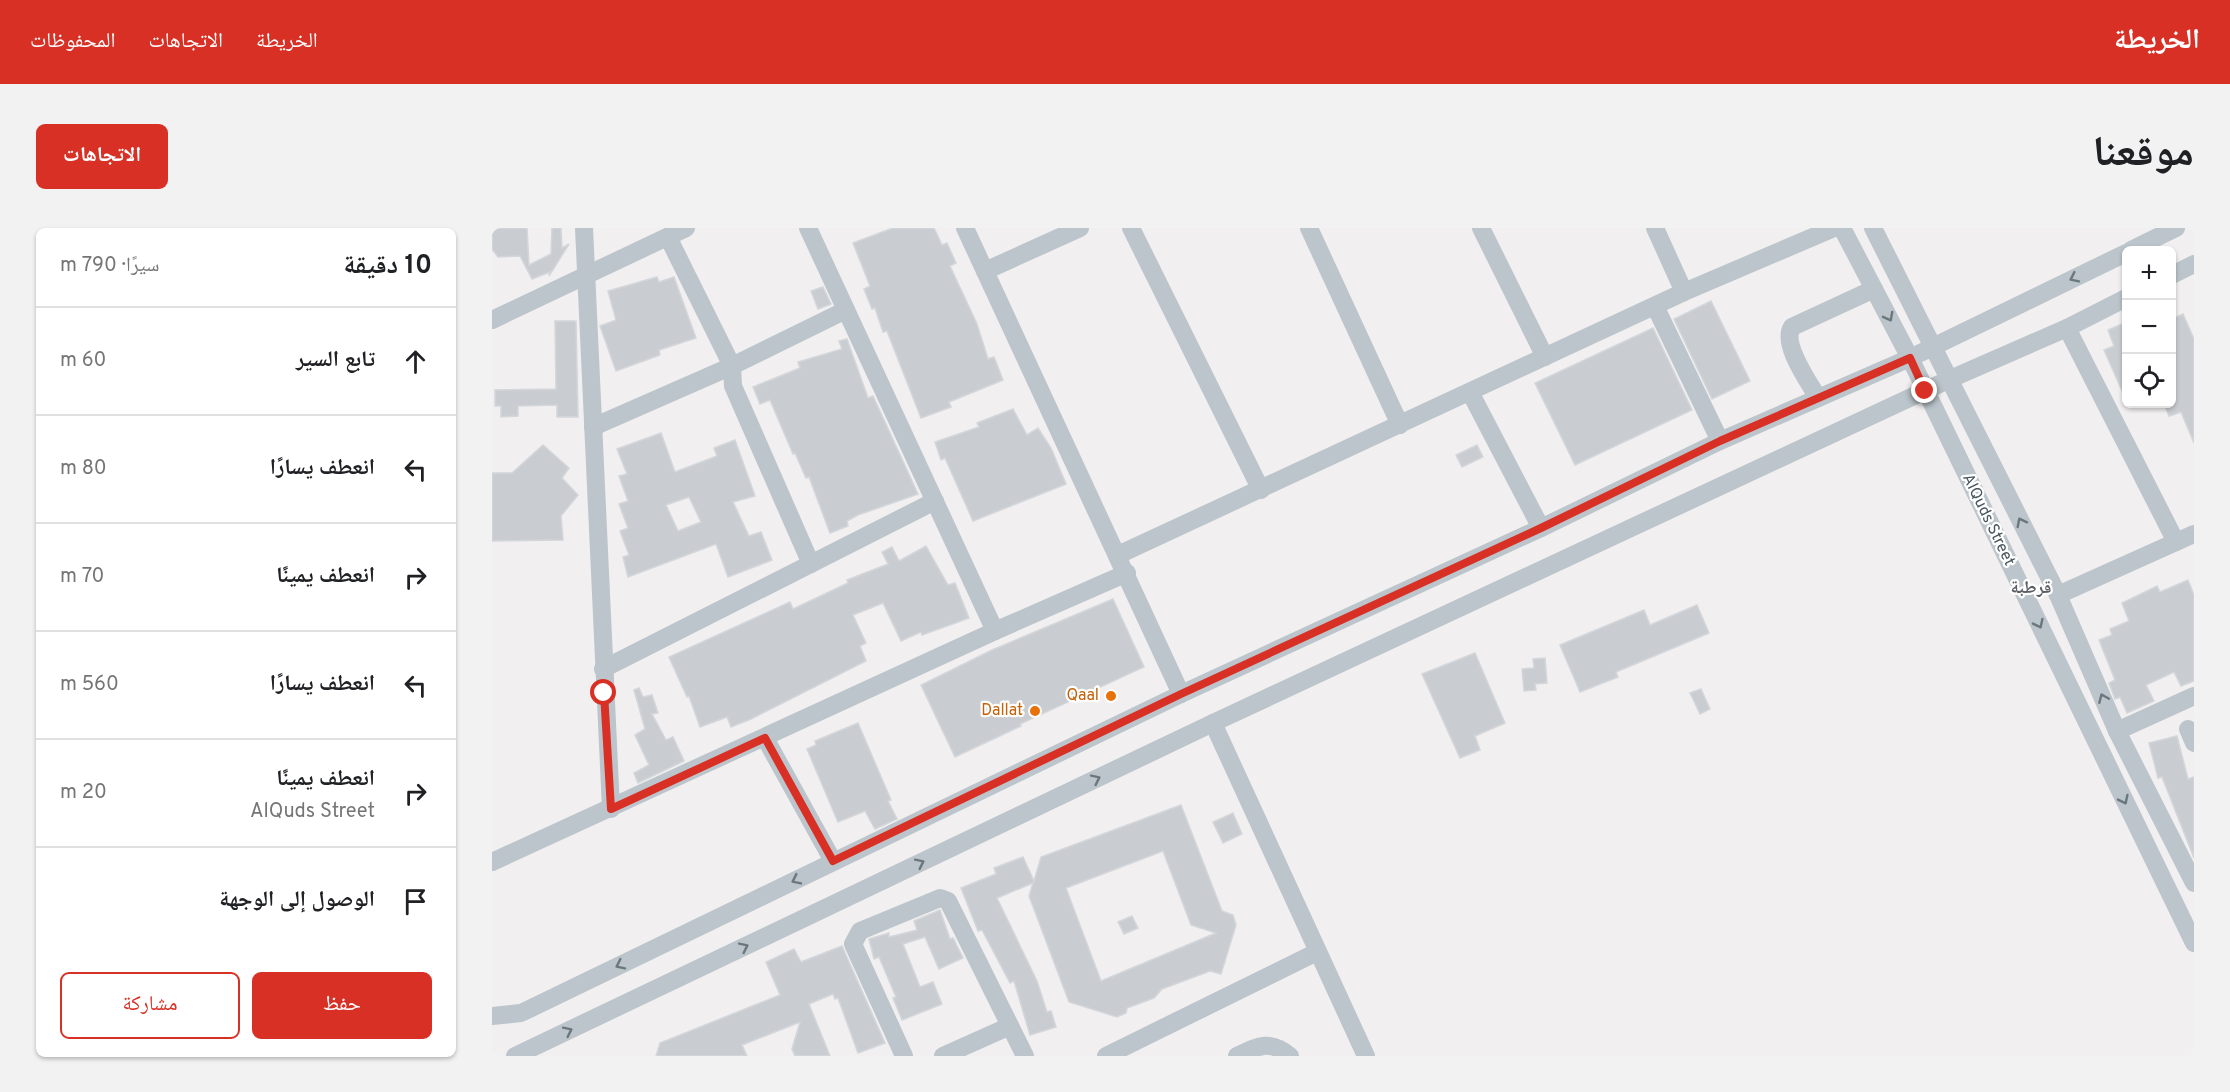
<!DOCTYPE html>
<html lang="ar">
<head>
<meta charset="utf-8">
<style>
  body { margin:0; font-family:Overpass,"Noto Naskh Arabic",sans-serif; background:#f2f2f2; color:#202124; direction:rtl }
  .controls { position:absolute; right:18px; top:18px; display:grid; overflow:hidden; border-radius:9px; box-shadow:0 2px 4px #0004 }
  .controls button { width:54px; height:54px; display:grid; place-items:center; padding:0; border:0; border-bottom:2px solid #e0e0e0; background:#fff; color:#202124; font:30px sans-serif }
  .stop { position:absolute; width:18px; height:18px; margin:-14px; border:4px solid #d93025; border-radius:50%; background:#fff }
  .stop.end { background:#d93025; border-color:#fff; box-shadow:0 2px 6px #0008 }
  .list { margin:0; padding:0; list-style:none }
  h2 { display:flex; justify-content:space-between; align-items:center; height:78px; margin:0; padding:0 24px; font-size:26px }
  h2 small { font-size:20px; font-weight:400; color:#757577 }
  .list li { display:grid; grid-template-columns:39px 1fr auto; gap:18px; align-items:center; box-sizing:border-box; height:108px; padding:0 24px; border-top:2px solid #e0e0e0 }
  .list b { display:block; font-size:22px; white-space:nowrap }
  .list p { margin:0; font-size:20px; white-space:nowrap; color:#757577 }
  .list em { font-size:20px; font-style:normal; color:#757577 }
  .actions { display:flex; gap:12px; padding:18px 24px }
  .actions a { flex:1; padding:14px 0; border:2px solid #d93025; border-radius:9px; text-align:center; font-size:21px; color:#d93025 }
  .actions .main { background:#d93025; color:#fff }
  .icon { flex:none; width:33px; height:33px; fill:none; stroke:currentColor; stroke-width:2; stroke-linecap:round; stroke-linejoin:round }
  .map { position:relative; flex:none; width:1702px; height:828px; overflow:hidden; direction:ltr; border-radius:9px }
  header { display:flex; align-items:center; gap:36px; box-sizing:border-box; height:84px; padding:0 30px; background:#d93025; color:#fff }
  header strong { font-size:28px }
  nav { display:flex; gap:33px; margin-inline-start:auto; font-size:21px }
  .intro { display:flex; align-items:center; justify-content:space-between; box-sizing:border-box; height:144px; padding:0 36px }
  h1 { margin:0; font-size:42px }
  .button { padding:15px 27px; border-radius:9px; background:#d93025; color:#fff; font-size:21px; font-weight:700 }
  main { display:flex; gap:36px; padding:0 36px }
  aside { flex:1; background:#fff; border-radius:9px; box-shadow:0 2px 4px #0004 }
  .map>svg:first-child { display:block }
</style>
</head>
<body>
<header>
<strong>الخريطة</strong>
<nav><a>الخريطة</a><a>الاتجاهات</a><a>المحفوظات</a></nav>
</header>
<div class="intro"><h1>موقعنا</h1><a class="button">الاتجاهات</a></div>
<main>
<div class="map">
<svg width="1702" height="828" viewBox="0 0 1702 828">
  <rect width="100%" height="100%" fill="#f1efef"/>
  <g fill="#c9cdd1" stroke="#d3d6da" stroke-width="1.5" fill-rule="evenodd">
    <polygon points="0,0 35,0 37,37 59,26 60,0 69,0 70,20 77,16 57,48 58,44 40,51 28,28 6,29 0,21"/>
    <polygon points="401,0 442,0 450,17 455,15 464,35 458,38 485,96 496,131 502,129 511,152 457,174 459,179 429,190 395,103 391,104 383,80 380,81 372,61 378,58 361,15"/>
    <polygon points="165,49 167,54 182,49 204,110 167,122 168,127 124,143 108,98 124,92 116,63"/>
    <polygon points="331,59 339,76 326,81 319,63"/>
    <polygon points="1219,73 1258,153 1220,171 1182,91"/>
    <polygon points="1691,86 1702,111 1702,215 1689,184 1677,188 1672,176 1680,176 1680,91"/>
    <polygon points="63,93 84,93 86,189 65,189 65,177 26,178 26,188 9,189 9,178 3,178 3,162 64,161"/>
    <polygon points="1635,94 1635,174 1612,122 1622,118 1616,102"/>
    <polygon points="1161,100 1200,182 1083,237 1043,155"/>
    <polygon points="355,111 376,170 381,168 426,266 366,287 355,293 356,298 338,305 317,249 314,250 303,225 301,226 278,172 268,176 261,159 308,140 306,134 350,121 347,113"/>
    <polygon points="521,181 535,207 546,200 559,220 574,256 481,293 453,230 449,232 443,214 487,199 485,195"/>
    <path d="M169,205L183,244L225,228L222,220L243,212L263,268L241,274L257,308L269,304L280,332L236,349L224,316L136,349L131,329L137,327L128,303L136,300L127,276L136,273L127,248L135,246L125,221ZM197,269L209,294L186,303L174,277Z"/>
    <polygon points="51,217 77,240 70,250 86,267 69,288 71,312 0,313 0,245 20,245"/>
    <polygon points="985,217 991,229 970,239 964,227"/>
    <polygon points="434,318 456,357 463,355 477,390 430,407 429,404 409,413 391,375 361,387 374,415 368,418 374,433 259,491 239,499 235,489 208,499 197,468 195,469 177,429 298,374 301,381 356,355 355,352 396,336 390,324 400,319 407,333"/>
    <polygon points="1696,352 1702,367 1702,453 1689,458 1682,444 1654,457 1662,473 1635,485 1628,469 1623,471 1617,455 1623,452 1607,412 1620,407 1618,401 1637,393 1630,375 1665,358 1668,364"/>
    <polygon points="621,371 652,439 528,496 529,498 463,529 429,457 500,422"/>
    <polygon points="1205,377 1217,405 1124,444 1126,449 1088,464 1068,417 1152,382 1158,397"/>
    <polygon points="983,425 1013,495 983,508 988,522 968,530 930,446"/>
    <polygon points="1053,430 1055,455 1043,456 1044,462 1032,463 1030,441 1042,440 1041,431"/>
    <polygon points="147,460 151,469 160,467 166,485 160,486 174,512 181,509 192,533 146,555 142,545 157,537 143,507 153,501 142,462"/>
    <polygon points="1209,461 1218,481 1208,486 1198,465"/>
    <polygon points="366,495 399,572 396,573 405,591 383,601 373,583 346,594 315,521 324,517 323,513"/>
    <polygon points="1685,508 1696,551 1702,549 1702,630 1670,549 1666,550 1657,515"/>
    <path d="M689,577L730,683L741,687L744,697L729,746L718,743L670,761L662,770L635,780L634,785L625,789L577,774L537,668L541,655L505,670L545,753L555,784L559,783L564,799L538,807L522,753L518,755L490,702L486,703L469,660L504,646L502,640L531,629L542,653L549,629ZM671,623L699,697L724,705L609,753L574,660Z"/>
    <polygon points="741,585 750,606 731,615 721,594"/>
    <polygon points="448,682 458,711 461,710 471,730 447,741 433,709 411,716 428,759 441,754 450,776 410,792 401,770 404,769 387,729 382,731 377,711 397,705 397,709 425,702 422,693"/>
    <polygon points="640,688 646,700 632,706 626,694"/>
    <polygon points="350,718 393,815 366,825 346,770 343,771 341,766 317,776 338,828 303,828 300,821 308,794 250,817 255,828 164,828 168,815 288,767 274,734 302,721 309,734"/>
  </g>
  <g fill="none" stroke-linecap="round" stroke-linejoin="round">
    <g stroke="#bbc5cb" stroke-width="18">
      <polyline points="92,0 119,581"/>
      <polyline points="316,0 503,403"/>
      <polyline points="473,0 689,466"/>
      <polyline points="639,0 769,262"/>
      <polyline points="817,0 908,197"/>
      <polyline points="989,0 1053,129"/>
      <polyline points="1163,0 1192,64"/>
      <polyline points="1350,0 1418,130 1702,715"/>
      <polyline points="1381,0 1566,367 1625,503 1702,655"/>
      <polyline points="1639,22 1684,0"/>
      <polyline points="493,43 588,0"/>
      <polyline points="1680,47 1702,36"/>
      <polyline points="1163,78 1228,213"/>
      <polyline points="0,92 194,0"/>
      <polyline points="1575,100 1684,314"/>
      <polyline points="978,164 1049,300"/>
      <path d="M1326,170C1317,154 1289,116 1300,99L1382,61"/>
      <polyline points="101,199 240,138 176,9"/>
      <polyline points="626,327 1192,64 1342,0"/>
      <polyline points="319,336 241,158 240,138 354,82"/>
      <polyline points="1566,367 1702,306"/>
      <polyline points="111,441 443,273"/>
      <polyline points="721,495 874,828"/>
      <polyline points="1696,501 1702,515"/>
      <polyline points="1625,503 1702,468"/>
      <polyline points="273,510 341,633"/>
      <polyline points="0,634 503,403 635,345"/>
      <polyline points="0,788 29,785 689,466 1049,300 1228,213 1418,130 1634,25"/>
      <polyline points="23,828 721,495 1456,152 1575,100 1634,70"/>
      <polyline points="412,828 361,716 368,703 448,670 456,673 533,828"/>
      <polyline points="451,828 518,798"/>
      <polyline points="614,828 825,724"/>
      <path d="M745,828C766,818 778,811 798,828"/>
    </g>
  </g>
  <defs><path id="oneway-chevron" d="M-2-3.5L2.5 0L-2 3.5" fill="none" stroke-width="1.6" stroke-linecap="round" stroke-linejoin="round" transform="scale(1.5)"/></defs>
  <g stroke="#6a777d">
    <use href="#oneway-chevron" transform="translate(1582 50) rotate(154)"/>
    <use href="#oneway-chevron" transform="translate(1397 89) rotate(62)"/>
    <use href="#oneway-chevron" transform="translate(1529 294) rotate(-117)"/>
    <use href="#oneway-chevron" transform="translate(1547 396) rotate(64)"/>
    <use href="#oneway-chevron" transform="translate(1611 470) rotate(-113)"/>
    <use href="#oneway-chevron" transform="translate(604 551) rotate(-26)"/>
    <use href="#oneway-chevron" transform="translate(1632 572) rotate(64)"/>
    <use href="#oneway-chevron" transform="translate(428 635) rotate(-26)"/>
    <use href="#oneway-chevron" transform="translate(304 652) rotate(154)"/>
    <use href="#oneway-chevron" transform="translate(252 719) rotate(-26)"/>
    <use href="#oneway-chevron" transform="translate(128 737) rotate(154)"/>
    <use href="#oneway-chevron" transform="translate(76 803) rotate(-26)"/>
  </g>
  <g fill="none" stroke-linecap="round" stroke-linejoin="round">
    <polyline stroke="#d93025" stroke-width="8" points="112,465 119,581 273,510 341,633 689,466 1049,300 1228,213 1418,130 1433,163"/>
  </g>
  <g fill="#e8710a" stroke="#fff" stroke-width="2">
    <circle cx="619" cy="468" r="6"/>
    <circle cx="543" cy="483" r="6"/>
  </g>
  <g text-anchor="middle" dominant-baseline="central" stroke-width="4.5" stroke-linejoin="round" paint-order="stroke">
    <g font-size="16" fill="#48555c" stroke="#fff">
      <text transform="translate(1496 292) rotate(64)">AlQuds Street</text>
    </g>
    <g font-size="16" fill="#c56008" stroke="#fff" text-anchor="end">
      <text x="607" y="468">Qaal</text>
      <text x="531" y="483">Dallat</text>
    </g>
    <g font-size="18" font-weight="bold" fill="#5c6064" stroke="#fff">
      <text x="1539" y="360">قرطبة</text>
    </g>
  </g>
</svg>
<div class="controls">
<button>+</button>
<button>−</button>
<button><svg class="icon" aria-label="locate" viewBox="0 0 24 24"><circle cx="12" cy="12" r="6"/><path d="M12 2v4M12 18v4M2 12h4M18 12h4"/></svg></button>
</div>
<div class="stop" style="left:112px;top:465px"></div>
<div class="stop end" style="left:1433px;top:163px"></div>
</div>
<aside>
<h2>10 دقيقة<small>سيرًا · 790 m</small></h2>
<ul class="list">
<li><svg class="icon" aria-label="ahead" viewBox="0 0 24 24"><path d="M12 20V5M6 11l6-6 6 6"/></svg><div><b>تابع السير</b></div><em>60 m</em></li>
<li><svg class="icon" aria-label="left" viewBox="0 0 24 24"><path d="M17 20v-9H6M10 6l-5 5 5 5"/></svg><div><b>انعطف يسارًا</b></div><em>80 m</em></li>
<li><svg class="icon" aria-label="right" viewBox="0 0 24 24"><path d="M7 20v-9h11M14 6l5 5-5 5"/></svg><div><b>انعطف يمينًا</b></div><em>70 m</em></li>
<li><svg class="icon" aria-label="left" viewBox="0 0 24 24"><path d="M17 20v-9H6M10 6l-5 5 5 5"/></svg><div><b>انعطف يسارًا</b></div><em>560 m</em></li>
<li><svg class="icon" aria-label="right" viewBox="0 0 24 24"><path d="M7 20v-9h11M14 6l5 5-5 5"/></svg><div><b>انعطف يمينًا</b><p>AlQuds Street</p></div><em>20 m</em></li>
<li><svg class="icon" aria-label="arrive" viewBox="0 0 24 24"><path d="M6 21V4h12l-3 4 3 4H6"/></svg><div><b>الوصول إلى الوجهة</b></div></li>
</ul>
<div class="actions"><a class="main">حفظ</a><a>مشاركة</a></div>
</aside>
</main>
</body>
</html>
